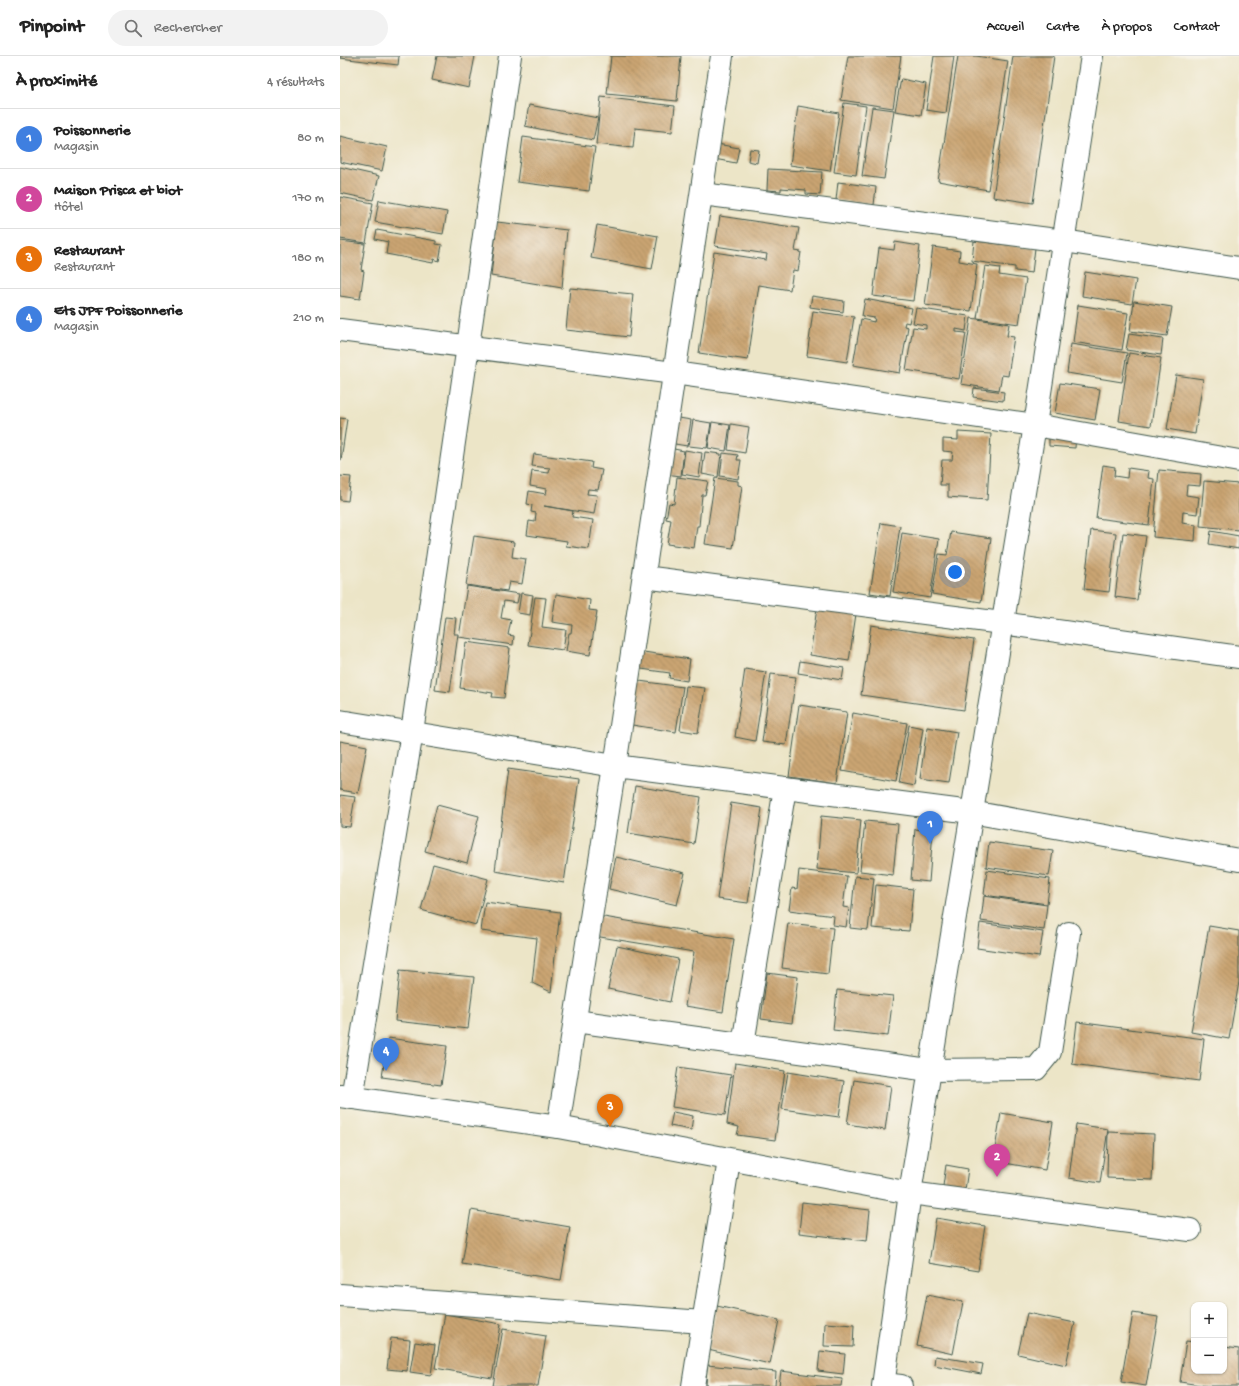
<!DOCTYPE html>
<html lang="fr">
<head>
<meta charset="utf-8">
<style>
  body { margin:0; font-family:"Gochi Hand",sans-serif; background:#f2f2f2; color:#222 }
  .controls { position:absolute; right:12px; bottom:12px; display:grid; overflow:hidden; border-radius:8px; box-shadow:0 1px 3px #0004 }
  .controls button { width:36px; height:36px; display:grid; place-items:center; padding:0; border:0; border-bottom:1px solid #e0e0e0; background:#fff; color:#222; font:20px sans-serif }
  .you { position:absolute; left:615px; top:516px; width:14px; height:14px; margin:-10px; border:3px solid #fff; border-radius:50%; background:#1a73e8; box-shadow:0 0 0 6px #1a73e833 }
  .badge { display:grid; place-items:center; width:26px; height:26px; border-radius:50%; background:#7c3aed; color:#fff; font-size:13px; font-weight:700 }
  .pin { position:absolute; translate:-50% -33px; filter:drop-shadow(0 1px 2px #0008) }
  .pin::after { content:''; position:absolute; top:21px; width:14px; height:12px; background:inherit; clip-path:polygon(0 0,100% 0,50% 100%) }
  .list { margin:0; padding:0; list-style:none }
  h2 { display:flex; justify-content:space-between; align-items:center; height:52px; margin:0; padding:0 16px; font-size:17px }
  h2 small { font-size:13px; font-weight:400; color:#767676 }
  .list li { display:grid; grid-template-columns:26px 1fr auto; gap:12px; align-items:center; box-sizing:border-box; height:60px; padding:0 16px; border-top:1px solid #e0e0e0 }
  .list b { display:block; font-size:15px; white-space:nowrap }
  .list p { margin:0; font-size:13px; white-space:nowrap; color:#767676 }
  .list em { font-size:13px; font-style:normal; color:#767676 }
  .icon { flex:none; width:22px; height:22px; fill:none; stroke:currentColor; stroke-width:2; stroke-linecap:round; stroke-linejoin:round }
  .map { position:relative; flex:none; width:899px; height:1330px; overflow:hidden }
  header { display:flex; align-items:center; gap:24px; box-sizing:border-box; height:56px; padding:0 20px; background:#fff; border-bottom:1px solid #e0e0e0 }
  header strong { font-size:19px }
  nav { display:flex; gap:22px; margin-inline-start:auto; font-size:14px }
  .search { width:280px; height:36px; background:#f2f2f2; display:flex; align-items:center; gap:10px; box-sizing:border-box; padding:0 14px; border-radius:22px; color:#767676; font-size:15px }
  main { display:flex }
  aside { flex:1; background:#fff }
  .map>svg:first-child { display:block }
</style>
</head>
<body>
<header>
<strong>Pinpoint</strong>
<div class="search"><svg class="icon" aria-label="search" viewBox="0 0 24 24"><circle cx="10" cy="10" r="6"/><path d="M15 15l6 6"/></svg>Rechercher</div>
<nav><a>Accueil</a><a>Carte</a><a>À propos</a><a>Contact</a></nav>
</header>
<main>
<aside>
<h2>À proximité<small>4 résultats</small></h2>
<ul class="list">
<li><span class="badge" style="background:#3f7fe0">1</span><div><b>Poissonnerie</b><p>Magasin</p></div><em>80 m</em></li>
<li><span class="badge" style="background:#d1479c">2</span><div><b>Maison Prisca et biot</b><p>Hôtel</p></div><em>170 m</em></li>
<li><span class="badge" style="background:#e8710a">3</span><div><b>Restaurant</b><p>Restaurant</p></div><em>180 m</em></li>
<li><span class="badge" style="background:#3f7fe0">4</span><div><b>Ets JPF Poissonnerie</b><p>Magasin</p></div><em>210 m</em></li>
</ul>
</aside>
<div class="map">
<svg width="899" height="1330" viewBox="0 0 899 1330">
  <defs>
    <pattern id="building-back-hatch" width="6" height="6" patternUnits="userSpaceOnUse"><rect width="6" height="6" fill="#caa472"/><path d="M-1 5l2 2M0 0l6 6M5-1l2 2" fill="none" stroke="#a3875e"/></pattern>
  </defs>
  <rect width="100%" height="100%" fill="#f7f3e8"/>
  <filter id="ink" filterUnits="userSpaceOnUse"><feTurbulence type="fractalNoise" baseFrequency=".025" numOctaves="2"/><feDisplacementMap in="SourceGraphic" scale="8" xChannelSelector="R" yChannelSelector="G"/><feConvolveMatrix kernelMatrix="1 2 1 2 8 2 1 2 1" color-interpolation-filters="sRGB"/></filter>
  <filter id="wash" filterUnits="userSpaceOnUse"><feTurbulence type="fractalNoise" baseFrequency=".012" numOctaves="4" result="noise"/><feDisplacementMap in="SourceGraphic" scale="16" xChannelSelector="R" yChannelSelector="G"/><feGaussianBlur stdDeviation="0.9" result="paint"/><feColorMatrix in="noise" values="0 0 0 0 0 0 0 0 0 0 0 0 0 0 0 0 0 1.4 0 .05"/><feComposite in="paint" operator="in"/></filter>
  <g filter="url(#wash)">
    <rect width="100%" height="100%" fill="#ece5c7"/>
    <g id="blocks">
      <g fill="url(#building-back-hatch)">
        <polygon points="0,0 59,0 58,9 0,2"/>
        <polygon points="97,0 135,0 129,32 92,24"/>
        <polygon points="271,0 341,0 337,45 267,38"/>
        <polygon points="508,0 561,0 553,52 501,44"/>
        <polygon points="594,0 614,0 606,57 586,54"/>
        <polygon points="618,0 636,0 668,5 648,134 598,125"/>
        <polygon points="673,0 714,0 693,147 653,141"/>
        <polygon points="561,23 586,28 581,59 555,55"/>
        <polygon points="261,41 335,50 332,76 295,72 293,92 256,88"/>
        <polygon points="504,47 526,50 516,119 494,116"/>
        <polygon points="189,49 258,62 253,84 185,70"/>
        <polygon points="458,50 499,57 490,115 450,109"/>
        <polygon points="532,51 554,54 544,123 522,120"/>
        <polygon points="0,80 47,91 42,115 0,106"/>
        <polygon points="183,81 255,91 249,135 177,126"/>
        <polygon points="377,88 399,92 396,107 374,103"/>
        <polygon points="410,93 419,94 417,107 408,105"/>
        <polygon points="0,111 39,120 33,144 0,137"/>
        <polygon points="428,113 482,116 480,139 466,138 466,134 441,132 441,135 427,134"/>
        <polygon points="498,126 536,131 534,149 496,144"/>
        <polygon points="0,141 33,147 26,187 0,183"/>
        <polygon points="39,144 107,156 103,178 35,166"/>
        <polygon points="380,160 459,172 455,195 461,196 458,215 453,214 450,234 419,229 408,304 359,297 374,196 426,204 427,198 375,190"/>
        <polygon points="157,166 227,174 222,232 151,220"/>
        <polygon points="257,169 318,180 312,213 251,202"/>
        <polygon points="37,174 96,185 96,188 102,189 99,205 94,203 93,207 46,198 48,186 35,183"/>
        <polygon points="0,185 25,188 21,214 24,215 20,243 0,240"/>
        <polygon points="634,185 695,192 692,217 675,215 675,211 632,205"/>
        <polygon points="555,186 580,190 573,245 533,240 539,192 554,194"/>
        <polygon points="593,191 620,195 619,205 637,208 631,255 585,249"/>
        <polygon points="645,210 660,212 659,219 686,223 679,268 637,262"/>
        <polygon points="745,216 796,224 792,248 742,240"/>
        <polygon points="230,232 293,238 289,281 226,274"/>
        <polygon points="472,240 504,245 503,256 470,251"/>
        <polygon points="525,243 572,252 569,267 565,266 564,270 568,271 560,317 513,309 521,263 534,266 535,262 522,260"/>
        <polygon points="794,245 832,251 827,280 790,275"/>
        <polygon points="738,249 788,257 782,294 733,286"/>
        <polygon points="576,252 628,260 626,275 616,273 616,276 626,277 619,323 566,314 573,271 586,273 586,269 573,267"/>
        <polygon points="473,255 514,261 507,306 467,300"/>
        <polygon points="631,262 669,268 667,280 674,281 668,320 662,319 659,334 621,328"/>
        <polygon points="789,278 823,283 821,299 786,294"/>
        <polygon points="731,288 787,297 782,326 727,317"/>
        <polygon points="789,297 821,302 811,370 779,365"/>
        <polygon points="836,319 863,323 855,378 827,373"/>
        <polygon points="720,327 760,333 755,364 715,357"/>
        <polygon points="634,332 664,336 663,345 633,341"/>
        <polygon points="333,361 351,364 347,390 329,387"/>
        <polygon points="0,362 7,363 1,404 0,404"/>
        <polygon points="353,364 371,367 367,392 349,390"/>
        <polygon points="372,366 390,369 386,395 368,392"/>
        <polygon points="391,368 409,371 405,397 388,394"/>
        <polygon points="709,375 736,377 735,392 709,390"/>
        <polygon points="618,376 651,378 647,444 608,441 608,429 600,429 602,404 612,404 613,396 603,395 603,383 618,384"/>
        <polygon points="329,392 344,395 341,420 325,418"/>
        <polygon points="345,394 362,397 359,421 342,418"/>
        <polygon points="365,396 381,398 378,421 362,418"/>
        <polygon points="383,397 398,399 397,404 401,404 398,423 380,420"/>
        <polygon points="194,398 252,406 251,412 262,414 258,434 248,433 247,438 257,439 254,458 204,450 233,455 232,461 253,464 249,493 226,490 227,485 187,479 189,465 195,466 196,457 191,456 192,449 187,448 189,435 206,438 207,433 190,430 192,415 209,417 210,412 192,410"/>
        <polygon points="763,409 775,411 774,420 787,422 788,412 809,415 808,422 814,423 809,469 756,462"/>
        <polygon points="819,414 861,418 860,430 847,429 846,439 859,441 857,458 843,456 842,467 856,469 855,485 813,481"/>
        <polygon points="0,420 11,421 8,445 0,444"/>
        <polygon points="337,421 368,425 365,439 362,439 359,470 357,470 354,492 327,488 331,464 326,463 329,447 334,448"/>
        <polygon points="375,422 398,425 398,429 402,430 393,492 365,488"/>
        <polygon points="864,425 899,428 899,474 860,470"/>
        <polygon points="541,467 560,470 550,540 530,537"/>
        <polygon points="751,474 776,477 769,536 744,533"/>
        <polygon points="871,475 899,480 899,493 869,488"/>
        <polygon points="611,476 651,482 641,546 592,538 599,498 607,499"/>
        <polygon points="562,477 599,483 590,542 553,536"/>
        <polygon points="783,477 806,480 797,544 775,541"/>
        <polygon points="134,480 174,486 172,501 186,503 182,528 169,526 167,535 126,529"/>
        <polygon points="127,530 179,538 177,547 164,545 161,562 171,564 168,579 174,580 173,589 119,581"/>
        <polygon points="181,537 193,539 190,559 178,557"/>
        <polygon points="216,538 250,544 249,554 257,555 250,599 226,595 229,577 231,577 232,569 212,566"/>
        <polygon points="195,541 206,542 202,571 226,574 223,594 188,589"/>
        <polygon points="477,552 516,558 509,605 470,599"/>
        <polygon points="105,561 116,562 114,578 118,578 110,636 95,634"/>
        <polygon points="531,569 634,584 624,654 521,639"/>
        <polygon points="126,586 170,592 164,642 152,641 153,637 120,632"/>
        <polygon points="297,595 350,603 347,625 329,622 330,617 294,612"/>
        <polygon points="460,605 504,612 502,624 458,617"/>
        <polygon points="405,613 426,616 415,685 395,681"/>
        <polygon points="431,618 456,621 446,689 422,686"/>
        <polygon points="292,624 343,631 336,676 286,668"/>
        <polygon points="346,630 365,632 358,677 340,674"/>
        <polygon points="459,649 507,656 497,727 449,720"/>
        <polygon points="513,657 567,667 556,725 502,715"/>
        <polygon points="569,669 583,672 574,730 559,727"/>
        <polygon points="587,671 617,676 609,727 580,723"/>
        <polygon points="0,685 27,690 18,737 0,734"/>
        <polygon points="168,713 239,723 224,827 155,815"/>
        <polygon points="295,730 361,741 354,788 288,777"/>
        <polygon points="0,739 15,741 10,771 0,770"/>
        <polygon points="391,747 422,752 408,847 377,843"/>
        <polygon points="97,749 139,760 127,807 85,795"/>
        <polygon points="481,760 521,764 516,817 477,813"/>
        <polygon points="525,765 558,768 553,819 520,815"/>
        <polygon points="575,773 593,775 589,826 571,824"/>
        <polygon points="649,786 713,795 709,820 646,811"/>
        <polygon points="276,801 345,817 337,849 269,833"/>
        <polygon points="93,808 148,823 136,869 81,854"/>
        <polygon points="459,814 507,820 503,851 509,852 506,871 493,869 494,860 449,854 452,832 457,833"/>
        <polygon points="647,814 710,823 707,848 644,839"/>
        <polygon points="515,820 534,822 528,874 510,872"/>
        <polygon points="536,829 573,833 569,875 532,872"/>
        <polygon points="644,840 707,849 704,874 641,865"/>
        <polygon points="145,846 220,856 211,936 192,927 197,882 141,875"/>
        <polygon points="258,860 394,883 383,956 345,950 354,896 254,880"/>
        <polygon points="448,867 493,872 488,918 442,912"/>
        <polygon points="640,867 703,876 699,901 637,892"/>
        <polygon points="869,870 899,875 899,926 889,983 851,976"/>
        <polygon points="277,890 338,903 330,946 268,933"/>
        <polygon points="60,914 134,921 128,973 55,965"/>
        <polygon points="427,917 458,921 452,967 421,963"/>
        <polygon points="497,934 553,940 548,980 493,974"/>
        <polygon points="737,966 864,983 859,1025 732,1008"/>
        <polygon points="48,982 107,990 101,1029 42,1021"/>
        <polygon points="395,1007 445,1015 435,1084 397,1079 399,1071 387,1068"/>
        <polygon points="338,1011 391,1019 385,1059 332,1051"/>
        <polygon points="448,1016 504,1025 499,1061 442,1053"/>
        <polygon points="514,1024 551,1030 545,1074 507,1068"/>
        <polygon points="333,1056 353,1060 351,1074 330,1070"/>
        <polygon points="661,1057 713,1066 705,1114 653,1105"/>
        <polygon points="736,1068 768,1073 760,1127 729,1122"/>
        <polygon points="768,1076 814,1078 812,1124 767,1122"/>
        <polygon points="606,1109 628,1113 625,1134 603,1130"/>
        <polygon points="462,1146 530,1154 527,1185 459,1177"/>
        <polygon points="131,1154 230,1171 221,1224 122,1208"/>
        <polygon points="596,1162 645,1170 638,1215 589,1207"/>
        <polygon points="587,1239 623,1246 613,1298 577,1290"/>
        <polygon points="377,1250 439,1264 430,1308 368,1294"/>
        <polygon points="687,1257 735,1267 726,1309 678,1298"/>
        <polygon points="793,1257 818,1261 806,1330 781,1326"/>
        <polygon points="105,1258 161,1268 152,1322 95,1312"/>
        <polygon points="485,1267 514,1269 513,1291 484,1290"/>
        <polygon points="163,1273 206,1280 198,1330 153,1330"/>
        <polygon points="51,1282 70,1284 67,1315 47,1313"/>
        <polygon points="846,1285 854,1286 854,1315 884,1315 884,1291 899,1293 899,1330 867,1330 840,1326"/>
        <polygon points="75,1286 95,1289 91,1319 70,1316"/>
        <polygon points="480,1295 505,1298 503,1318 478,1315"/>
        <polygon points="595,1300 643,1308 641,1318 594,1309"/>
        <polygon points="367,1309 436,1316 435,1330 366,1330"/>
        <polygon points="441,1315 502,1323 501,1330 439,1330"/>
      </g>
    </g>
  </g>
  <g filter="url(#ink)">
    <use href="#blocks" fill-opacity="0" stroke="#3e564a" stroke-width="1"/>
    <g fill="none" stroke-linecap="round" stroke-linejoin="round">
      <g stroke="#3e564a" stroke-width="24">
        <g id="minor">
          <polyline points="362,138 724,185 899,212"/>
          <polyline points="0,274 334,317 695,369 899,405"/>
          <polyline points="304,521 662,567 899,601"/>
          <polyline points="0,665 275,710 631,756 899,804"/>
          <polyline points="235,965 589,1014 696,1013 710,996 729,877"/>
          <polyline points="403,988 445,732"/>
          <polyline points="0,1040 218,1071 570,1137 850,1174"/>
          <polyline points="12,1042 72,676 170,0"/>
          <polyline points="218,1071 275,710 382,0"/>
          <polyline points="0,1239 363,1266"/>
          <polyline points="544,1328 561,1330"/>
          <polyline points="353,1330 389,1104"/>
        </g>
      </g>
      <g stroke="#3e564a" stroke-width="24">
        <polyline id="tertiary" points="543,1330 570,1137 695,369 752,0"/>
      </g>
      <use href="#minor" stroke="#fff" stroke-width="22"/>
      <use href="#tertiary" stroke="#fff" stroke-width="22"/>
    </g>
  </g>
</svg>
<div class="controls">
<button>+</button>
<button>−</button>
</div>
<div class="you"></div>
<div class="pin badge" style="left:590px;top:788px;background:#3f7fe0">1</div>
<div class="pin badge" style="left:657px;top:1121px;background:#d1479c">2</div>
<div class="pin badge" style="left:270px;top:1071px;background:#e8710a">3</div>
<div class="pin badge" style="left:46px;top:1015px;background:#3f7fe0">4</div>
</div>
</main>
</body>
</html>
